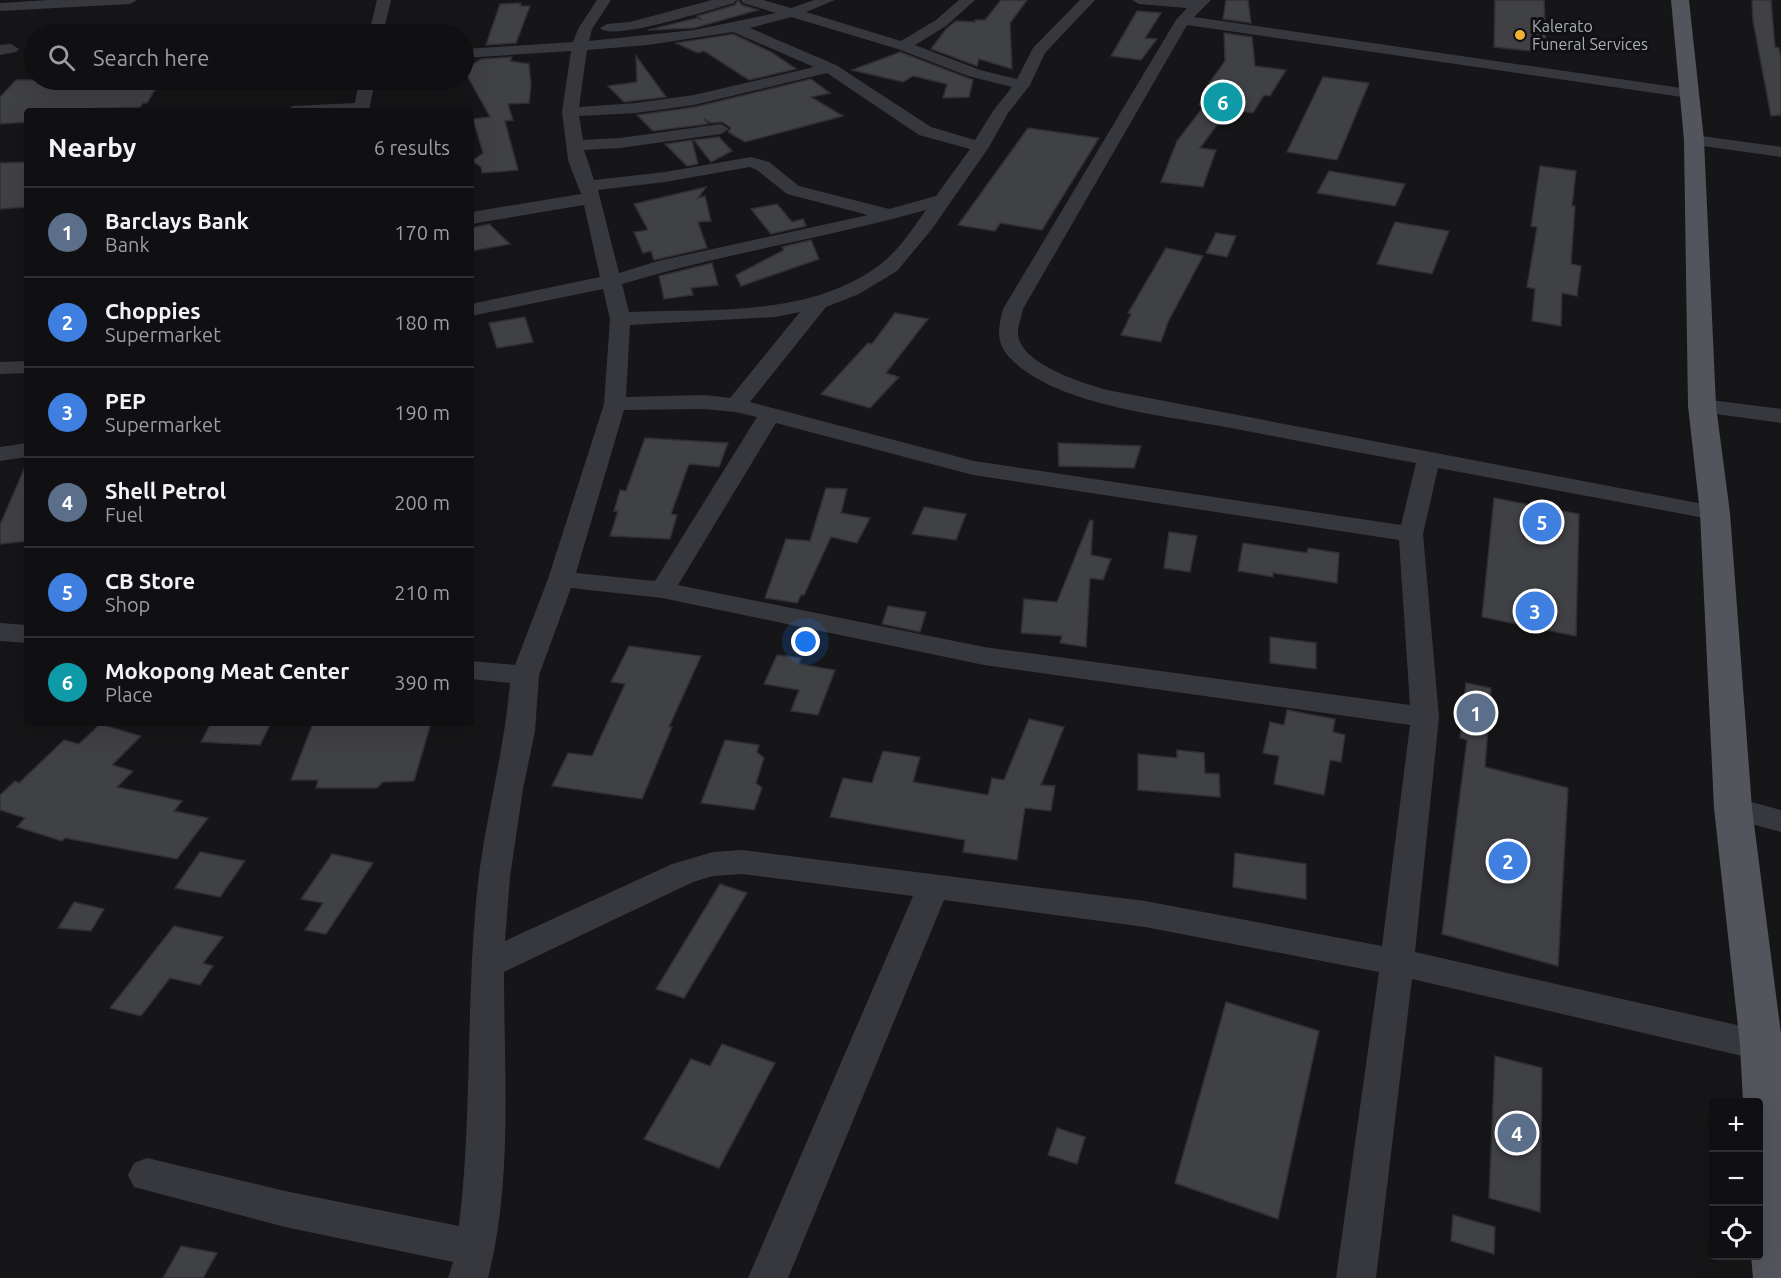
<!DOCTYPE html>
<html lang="en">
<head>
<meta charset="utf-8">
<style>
  body { margin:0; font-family:Ubuntu,sans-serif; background:#1e1e20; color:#f1f3f6 }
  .controls { position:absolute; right:18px; bottom:18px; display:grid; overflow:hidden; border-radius:6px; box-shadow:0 6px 24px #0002 }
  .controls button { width:54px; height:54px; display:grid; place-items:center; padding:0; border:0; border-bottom:2px solid #303032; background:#101012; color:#f1f3f6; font:30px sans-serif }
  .you { position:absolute; left:806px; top:642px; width:21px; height:21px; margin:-15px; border:4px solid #fff; border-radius:50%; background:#1a73e8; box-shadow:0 0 0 9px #1a73e833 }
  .badge { display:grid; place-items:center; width:39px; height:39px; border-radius:50%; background:#ea580c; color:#fff; font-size:20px; font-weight:700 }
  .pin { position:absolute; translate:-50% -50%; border:3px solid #fff; box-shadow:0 2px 6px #0006 }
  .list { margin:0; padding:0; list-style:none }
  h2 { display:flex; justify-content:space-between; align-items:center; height:78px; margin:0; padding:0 24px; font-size:26px }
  h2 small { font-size:20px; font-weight:400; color:#9c9d9f }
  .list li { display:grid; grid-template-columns:39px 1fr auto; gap:18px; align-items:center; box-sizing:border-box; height:90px; padding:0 24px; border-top:2px solid #303032 }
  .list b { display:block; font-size:22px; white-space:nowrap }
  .list p { margin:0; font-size:20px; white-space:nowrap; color:#9c9d9f }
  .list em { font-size:20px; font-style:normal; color:#9c9d9f }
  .icon { flex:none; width:33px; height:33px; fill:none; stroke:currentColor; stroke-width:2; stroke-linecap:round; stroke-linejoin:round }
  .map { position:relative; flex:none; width:1781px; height:1278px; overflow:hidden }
  .search { position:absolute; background:#101012; box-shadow:0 6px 24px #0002; left:24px; top:24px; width:450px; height:66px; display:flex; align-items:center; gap:15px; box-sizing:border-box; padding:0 21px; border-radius:33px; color:#9c9d9f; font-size:22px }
  .panel { position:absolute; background:#101012; box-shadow:0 6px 24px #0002; left:24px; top:108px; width:450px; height:618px; border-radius:6px }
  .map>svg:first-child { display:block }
</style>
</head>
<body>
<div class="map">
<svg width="1781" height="1278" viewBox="0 0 1781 1278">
  <rect width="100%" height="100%" fill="#161618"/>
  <g fill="#404145" stroke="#303034" stroke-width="1.5">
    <polygon points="738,0 742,5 758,10 694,28 648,30 697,18 702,20 697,16 735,5"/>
    <polygon points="1001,0 1027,0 1010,23 1012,69 979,59 977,66 931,49 946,29 956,21 975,22 975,20 985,20"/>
    <polygon points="1226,0 1248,0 1251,23 1223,19"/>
    <polygon points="1495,0 1544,0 1546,45 1531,43 1531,51 1494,47"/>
    <polygon points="1752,0 1771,0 1775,47 1779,48 1781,57 1781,115 1771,116 1753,21"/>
    <polygon points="521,3 520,6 530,6 516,43 486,45 500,4"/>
    <polygon points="1137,11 1161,13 1145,38 1157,39 1141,60 1111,56"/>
    <polygon points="1224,33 1252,37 1255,66 1286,70 1270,96 1264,95 1253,113 1229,109 1200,148 1216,150 1203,187 1161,182 1177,141 1204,106 1199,105 1209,87 1207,86 1225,61"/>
    <polygon points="733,34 771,52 796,69 749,80 704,51 698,53 676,43"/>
    <polygon points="900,52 973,80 969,97 943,98 947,84 913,76 903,82 852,70"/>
    <polygon points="636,56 666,97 624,102 608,86 637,82"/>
    <polygon points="512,57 510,61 529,64 531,85 529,103 508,104 513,120 505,121 518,170 482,173 481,167 472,161 483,153 473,119 490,117 464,70 481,59"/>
    <polygon points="1323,77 1369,83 1337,160 1287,152"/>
    <polygon points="811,79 830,93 811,97 843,116 745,142 728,132 731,128 722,122 711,123 704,119 708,124 653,131 637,115 695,107"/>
    <polygon points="16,80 161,80 147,103 143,103 140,107 27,111 27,122 0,124 0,97"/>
    <polygon points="1028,128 1099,138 1042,230 1000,223 995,231 958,225"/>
    <polygon points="719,137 732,151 711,162 694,140"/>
    <polygon points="692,140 698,164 687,166 665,144"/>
    <polygon points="27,162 27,207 0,209 0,163"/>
    <polygon points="1540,166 1576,171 1572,206 1575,206 1571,264 1581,266 1577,296 1562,293 1561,326 1532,321 1535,289 1527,287 1537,227 1531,226"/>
    <polygon points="1329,171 1405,184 1395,206 1317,193"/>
    <polygon points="706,187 698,198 705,196 711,221 698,222 707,248 654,260 651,251 643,253 634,232 648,230 634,204"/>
    <polygon points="777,204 792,222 803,219 806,226 771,234 751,209"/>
    <polygon points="1395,222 1449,231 1432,274 1377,264"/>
    <polygon points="489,224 510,244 471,251 471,228"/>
    <polygon points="1216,233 1236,236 1227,257 1206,253"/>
    <polygon points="811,240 819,259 741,286 736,275 784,250 782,247"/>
    <polygon points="1166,248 1203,256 1168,322 1161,342 1121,335 1131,314 1128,313"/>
    <polygon points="712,263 718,285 691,288 693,295 664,299 659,276"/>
    <polygon points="895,313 928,319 886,373 899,377 870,408 821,394 868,343 872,344"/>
    <polygon points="525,317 533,342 497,348 489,323"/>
    <polygon points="645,438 728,443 719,467 689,464 671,514 677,515 670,539 610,536 618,511 614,511 620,490 626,491"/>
    <polygon points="1058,443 1141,446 1134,468 1059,466"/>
    <polygon points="27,462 27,541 0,544 0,525"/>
    <polygon points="826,488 847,489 841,513 870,518 857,543 831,537 804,595 801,595 797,603 765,598 786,539 810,541"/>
    <polygon points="1494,498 1579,514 1576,636 1482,617"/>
    <polygon points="924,507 966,514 956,540 912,534"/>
    <polygon points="1090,520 1093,521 1091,555 1111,559 1103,580 1090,578 1086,647 1060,643 1062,636 1021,633 1024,599 1057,602"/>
    <polygon points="1169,532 1197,536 1190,572 1164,568"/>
    <polygon points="1243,543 1307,553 1308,548 1339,553 1337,583 1273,573 1273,577 1238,571"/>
    <polygon points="888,606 926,612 920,632 882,624"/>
    <polygon points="1270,637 1316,643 1316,669 1270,663"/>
    <polygon points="629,646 701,656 669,727 672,727 642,799 552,786 568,753 592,756 625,684 611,682"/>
    <polygon points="777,655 801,658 799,664 835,670 818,715 791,711 799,690 764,684"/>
    <polygon points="1466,683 1491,688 1485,767 1568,788 1558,966 1442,934 1467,740 1460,738"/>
    <polygon points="1287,710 1335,719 1333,732 1345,735 1341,762 1330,760 1324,795 1274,784 1279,756 1263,753 1270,722 1284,725"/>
    <polygon points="1029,719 1064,727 1041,785 1055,786 1051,811 1025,808 1017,860 963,852 965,840 830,817 843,778 872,783 883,751 920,757 913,782 988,795 992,778 1004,780"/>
    <polygon points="211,723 271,723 260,745 201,742"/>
    <polygon points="313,723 431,723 414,781 383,782 377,788 316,788 318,780 291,780"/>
    <polygon points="100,724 141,736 112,765 133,771 117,787 182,801 174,811 208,818 177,859 65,838 62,841 17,827 25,818 0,810 0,795 15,781 19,783 64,740 79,744"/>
    <polygon points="725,740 759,745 757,752 764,758 756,783 762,788 754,810 701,803"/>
    <polygon points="1177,750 1204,753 1205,773 1219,774 1220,797 1138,790 1138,754 1177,758"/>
    <polygon points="200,852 245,861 220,897 175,888"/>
    <polygon points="1235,853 1306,864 1306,899 1233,887"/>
    <polygon points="332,854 373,863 326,934 305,930 323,903 301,899"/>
    <polygon points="720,884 747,893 684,998 656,989"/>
    <polygon points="74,902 104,909 91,931 58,928"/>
    <polygon points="174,926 223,937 203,963 213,966 200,985 170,978 141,1016 110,1008"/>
    <polygon points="1226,1002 1319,1031 1278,1219 1175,1183"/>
    <polygon points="722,1044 775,1063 719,1168 644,1139 691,1059 710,1066"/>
    <polygon points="1495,1056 1542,1068 1540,1212 1489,1198"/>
    <polygon points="1057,1128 1085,1137 1077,1164 1048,1155"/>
    <polygon points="1453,1215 1495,1227 1494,1254 1451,1241"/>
    <polygon points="181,1246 217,1253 203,1278 163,1278"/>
  </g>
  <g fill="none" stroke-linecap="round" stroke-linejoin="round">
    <g fill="#37383d" fill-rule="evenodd">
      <polygon points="50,0 137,0 130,4 0,11 0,3"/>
      <polygon points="377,0 391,0 383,34 276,34 283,30 371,25"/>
      <path d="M597,0H611L592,29L589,41L694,30L776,13L743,3L741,0H763L791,8L814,0H835L806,12L901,41L936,20L959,0H975L946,26L915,45L980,70L1017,79L1033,48L1080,0H1095L1045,53L1030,85L1008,113L989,147L932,229L897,271L859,294L826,307L750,402L974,461L1401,525L1416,463C1354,452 1293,440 1231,428C1168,416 1057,406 1011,359C995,343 998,329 1003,309L1176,20L1187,8L1139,4L1132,0H1211L1194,17L1695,90L1697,93L1689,98L1187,25L1023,309C1022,316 1018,325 1018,332C1017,363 1083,383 1107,390L1724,508L1727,513L1724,518L1715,520L1438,468L1423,534L1439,717L1415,952L1781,1035V1065L1412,979L1376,1278H1336L1379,972L1145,927L944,900L788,1278H748L913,896L742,874L713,876L693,882L504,972C504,1073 513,1180 488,1278H448L453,1262L285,1227L134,1187L128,1175L134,1163L147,1158L285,1191L459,1226C472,1119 466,1011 476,903C482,829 504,757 510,683L471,679V661L515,665L548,579L604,404L610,319L603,289L471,316V304L600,277L584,205L471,224V212L581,194L568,160L562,112L571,51L464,58V49L573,42L578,29ZM791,17L898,49L968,76L1012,87L993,111L975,140L931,127L836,65L750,28ZM733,32L814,67L694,95L636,103L579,107L587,50L648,45ZM827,73L919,135L970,149L936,196L889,209L799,186L769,162L751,157L665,172L594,180L584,150L620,148L721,134L729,129L721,124L620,138L583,140L579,116L636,113L694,105ZM750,167L757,170L787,194L868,215L658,261L619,273L598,190L665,182ZM926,210C914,227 899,250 882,263C812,318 712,308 629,312L622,284C722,254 825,238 926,210ZM800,312L730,398L704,395L626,397L630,325L775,317ZM704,409L735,412L757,417L655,581L576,573L624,410ZM776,423L973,475L1399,540L1410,705L984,647L678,585ZM571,588L662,598L984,665L1410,725L1382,946L1145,901L742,850L713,852L672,864L505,941L510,877L523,789L535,731L539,675Z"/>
      <path d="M712,0H736L734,3C713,9 612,42 600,28L607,24L630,22Z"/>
      <polygon points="11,44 19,49 16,52 0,55 0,45"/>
      <polygon points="359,80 375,80 369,111 285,111 293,106 355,103"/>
      <polygon points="1694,135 1781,147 1781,157 1688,144 1685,140 1688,136"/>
      <polygon points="27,361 27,373 0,374 0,362"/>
      <polygon points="1702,399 1781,409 1781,423 1694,411 1691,406 1694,401"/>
      <polygon points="27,443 27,457 0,461 0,447"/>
      <polygon points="0,623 27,625 27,643 0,641"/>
      <polygon points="1733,797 1781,810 1781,832 1722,816 1718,808 1722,800"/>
    </g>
    <polygon fill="#53555c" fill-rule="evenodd" points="1671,0 1689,0 1704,140 1716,406 1730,513 1752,808 1781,1034 1781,1278 1753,1278 1751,1256 1758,1256 1758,1102 1743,1102 1740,1045 1714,808 1700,513 1688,406 1684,140"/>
  </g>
  <circle fill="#f2b134" stroke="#111113" stroke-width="2" cx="1520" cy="35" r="6"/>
  <g text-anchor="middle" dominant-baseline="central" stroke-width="6" stroke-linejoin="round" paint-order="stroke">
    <g font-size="16" fill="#a8adb8" stroke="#111113" text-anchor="start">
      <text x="1532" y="26">Kalerato<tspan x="1532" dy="18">Funeral Services</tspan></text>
    </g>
  </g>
</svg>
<div class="controls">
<button>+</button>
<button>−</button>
<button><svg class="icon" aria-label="locate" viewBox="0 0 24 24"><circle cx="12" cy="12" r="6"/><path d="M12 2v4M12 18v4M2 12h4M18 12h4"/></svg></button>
</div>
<div class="you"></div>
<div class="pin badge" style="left:1476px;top:713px;background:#5c6f8a">1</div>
<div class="pin badge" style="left:1508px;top:861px;background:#3f7fe0">2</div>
<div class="pin badge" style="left:1535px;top:611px;background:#3f7fe0">3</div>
<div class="pin badge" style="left:1517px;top:1133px;background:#5c6f8a">4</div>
<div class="pin badge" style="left:1542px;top:522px;background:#3f7fe0">5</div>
<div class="pin badge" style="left:1223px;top:102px;background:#0f9aa8">6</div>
<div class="search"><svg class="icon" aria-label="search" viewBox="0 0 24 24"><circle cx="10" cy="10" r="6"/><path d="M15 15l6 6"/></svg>Search here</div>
<section class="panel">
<h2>Nearby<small>6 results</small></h2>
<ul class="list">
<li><span class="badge" style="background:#5c6f8a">1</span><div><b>Barclays Bank</b><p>Bank</p></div><em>170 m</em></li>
<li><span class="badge" style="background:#3f7fe0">2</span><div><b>Choppies</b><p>Supermarket</p></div><em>180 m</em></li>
<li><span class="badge" style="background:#3f7fe0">3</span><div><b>PEP</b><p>Supermarket</p></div><em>190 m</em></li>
<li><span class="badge" style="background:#5c6f8a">4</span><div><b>Shell Petrol</b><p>Fuel</p></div><em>200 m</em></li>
<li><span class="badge" style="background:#3f7fe0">5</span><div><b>CB Store</b><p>Shop</p></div><em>210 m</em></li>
<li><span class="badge" style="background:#0f9aa8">6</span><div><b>Mokopong Meat Center</b><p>Place</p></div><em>390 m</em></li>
</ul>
</section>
</div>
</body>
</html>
